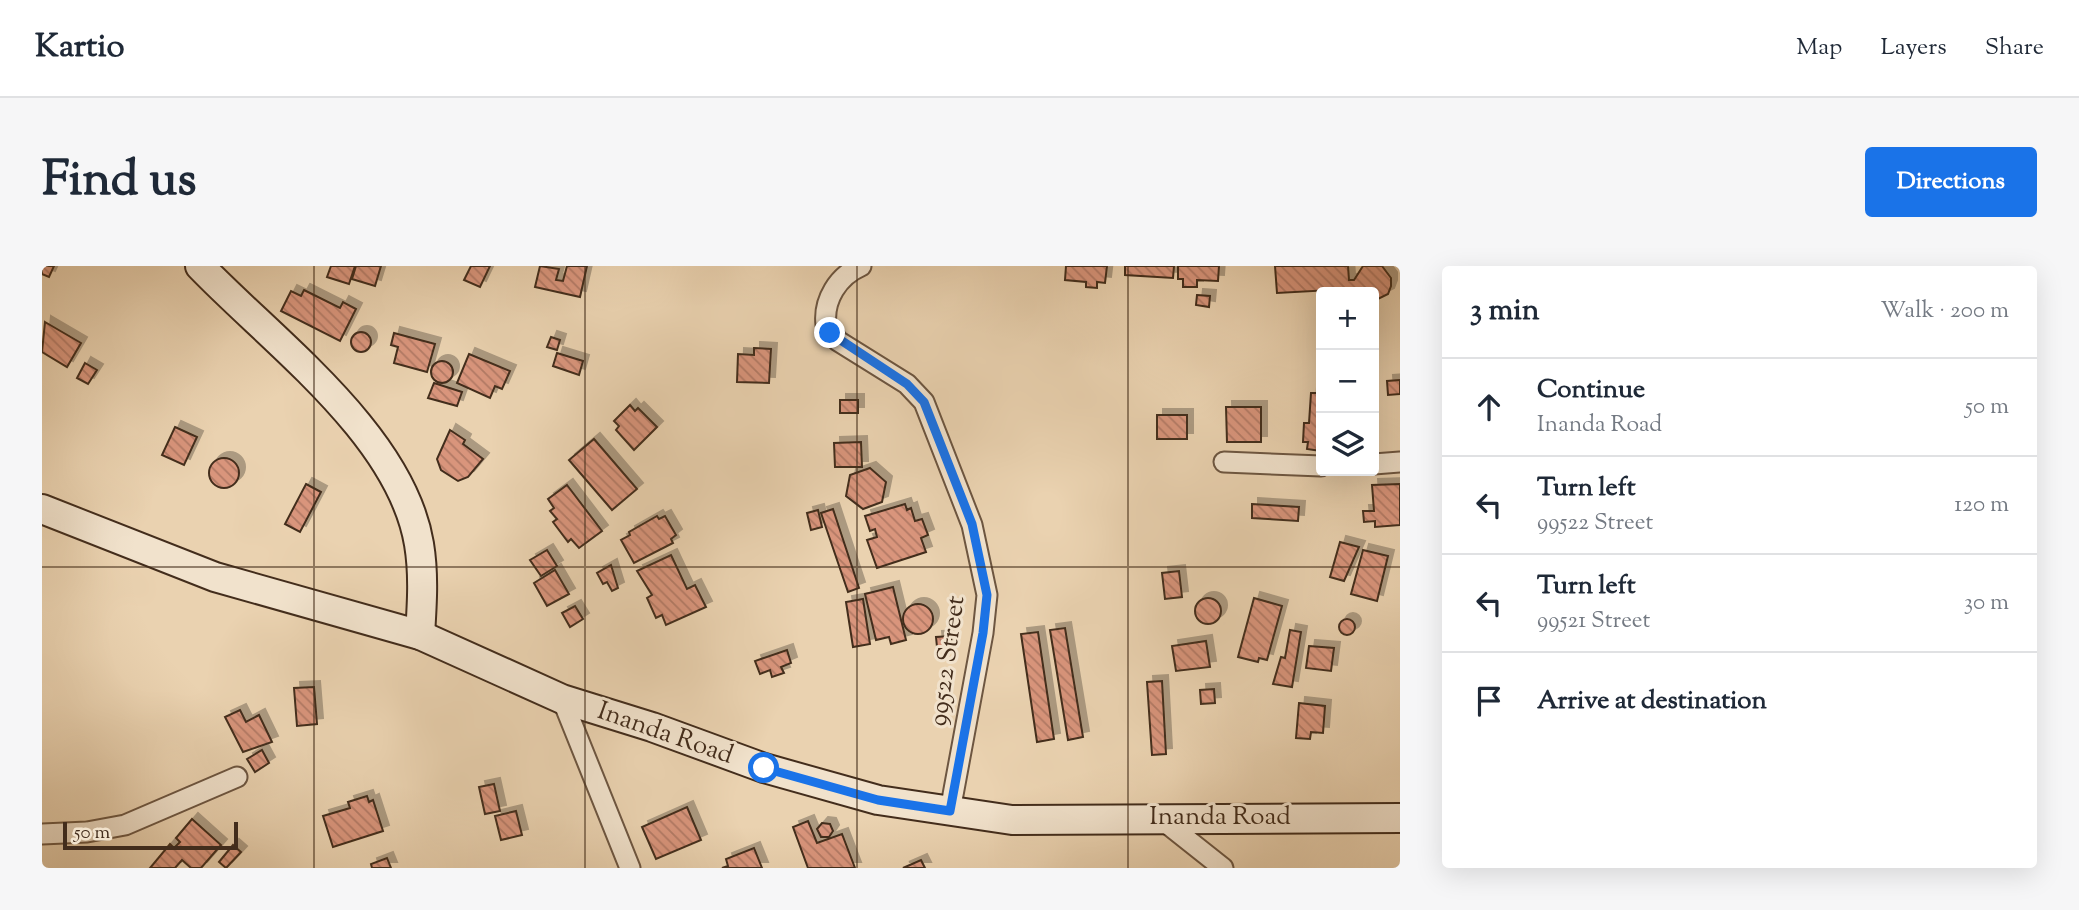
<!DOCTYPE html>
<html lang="en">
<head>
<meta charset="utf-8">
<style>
  body { margin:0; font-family:"Sorts Mill Goudy",serif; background:#f6f6f7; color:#1f2937 }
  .controls { position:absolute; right:21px; top:21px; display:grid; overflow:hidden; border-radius:7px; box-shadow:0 7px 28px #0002 }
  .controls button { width:63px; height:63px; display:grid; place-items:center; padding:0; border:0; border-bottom:2px solid #e0e1e3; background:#fff; color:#1f2937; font:35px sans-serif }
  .scale { position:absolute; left:21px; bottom:18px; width:175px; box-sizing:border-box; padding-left:7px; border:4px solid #432d1c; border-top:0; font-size:19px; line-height:24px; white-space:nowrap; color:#432d1c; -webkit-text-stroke:5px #f1e2cc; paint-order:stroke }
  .stop { position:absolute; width:21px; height:21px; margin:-16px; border:5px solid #1a73e8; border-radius:50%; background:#fff }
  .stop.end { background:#1a73e8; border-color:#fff; box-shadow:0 2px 7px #0008 }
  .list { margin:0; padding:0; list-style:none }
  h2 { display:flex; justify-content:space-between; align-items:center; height:91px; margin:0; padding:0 28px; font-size:30px }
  h2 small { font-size:23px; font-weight:400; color:#747a83 }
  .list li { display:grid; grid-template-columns:46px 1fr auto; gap:21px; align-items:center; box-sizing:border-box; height:98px; padding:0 28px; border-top:2px solid #e0e1e3 }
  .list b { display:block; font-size:26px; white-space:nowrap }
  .list p { margin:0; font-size:23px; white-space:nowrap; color:#747a83 }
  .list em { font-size:23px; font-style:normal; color:#747a83 }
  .icon { flex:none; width:38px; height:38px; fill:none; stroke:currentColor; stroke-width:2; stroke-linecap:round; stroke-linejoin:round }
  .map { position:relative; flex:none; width:1358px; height:602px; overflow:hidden; border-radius:7px }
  header { display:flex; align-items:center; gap:42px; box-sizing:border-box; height:98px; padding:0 35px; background:#fff; border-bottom:2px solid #e0e1e3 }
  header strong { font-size:33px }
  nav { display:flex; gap:38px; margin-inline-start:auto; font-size:24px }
  .intro { display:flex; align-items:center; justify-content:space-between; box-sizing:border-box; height:168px; padding:0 42px }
  h1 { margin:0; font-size:49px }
  .button { padding:18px 32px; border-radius:7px; background:#1a73e8; color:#fff; font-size:24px; font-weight:700 }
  main { display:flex; gap:42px; padding:0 42px }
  aside { flex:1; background:#fff; border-radius:7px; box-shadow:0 7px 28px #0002 }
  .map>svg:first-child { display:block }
</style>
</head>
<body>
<header>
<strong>Kartio</strong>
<nav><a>Map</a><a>Layers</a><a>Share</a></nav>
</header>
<div class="intro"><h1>Find us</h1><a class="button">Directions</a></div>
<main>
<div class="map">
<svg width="1358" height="602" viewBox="0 0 1358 602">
  <defs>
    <pattern id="building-back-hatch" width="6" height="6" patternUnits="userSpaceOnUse" patternTransform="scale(1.75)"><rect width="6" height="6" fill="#d9957c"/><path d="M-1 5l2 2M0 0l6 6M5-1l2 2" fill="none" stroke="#b27a65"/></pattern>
    <filter id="shadow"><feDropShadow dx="6" dy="-6" stdDeviation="0" flood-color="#0004"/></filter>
  </defs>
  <rect width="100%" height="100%" fill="#ead2b0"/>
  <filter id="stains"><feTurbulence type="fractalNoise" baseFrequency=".00286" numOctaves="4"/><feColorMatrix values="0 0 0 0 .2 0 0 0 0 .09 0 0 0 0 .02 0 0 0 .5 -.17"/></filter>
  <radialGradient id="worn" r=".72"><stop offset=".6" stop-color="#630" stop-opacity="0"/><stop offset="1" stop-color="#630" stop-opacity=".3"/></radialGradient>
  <g fill="url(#building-back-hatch)" stroke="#432d1c" stroke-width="2" filter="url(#shadow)">
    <polygon points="0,0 12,0 7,11 0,8"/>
    <polygon points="289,0 313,0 307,18 285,11"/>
    <polygon points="314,0 339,0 333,20 310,13"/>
    <polygon points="429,0 448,0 438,21 422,14"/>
    <polygon points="498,0 517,3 514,14 521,15 525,0 545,0 538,31 493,21"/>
    <polygon points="1024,0 1065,0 1063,17 1055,16 1055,22 1044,21 1044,16 1023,14"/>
    <polygon points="1083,0 1132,0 1131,12 1083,9"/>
    <polygon points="1136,0 1177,0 1176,15 1155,14 1155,21 1141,21 1141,13 1136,13"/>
    <polygon points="1233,0 1306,0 1307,14 1312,14 1321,0 1340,0 1349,12 1349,20 1346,28 1332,35 1332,26 1289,26 1289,24 1235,27"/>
    <polygon points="262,24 298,42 301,36 314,43 298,75 239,45 249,25 259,30"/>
    <polygon points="1155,29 1168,30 1167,41 1154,39"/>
    <polygon points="3,56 39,77 25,101 0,86"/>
    <circle cx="319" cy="76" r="10"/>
    <polygon points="352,67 393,78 385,106 352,97 356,81 349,79"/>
    <polygon points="509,71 518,74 515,84 505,81"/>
    <polygon points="712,82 729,83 727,117 695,116 696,88 712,89"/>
    <polygon points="515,87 541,95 537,109 511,100"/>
    <polygon points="427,88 468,105 460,123 453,120 448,132 415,117"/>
    <circle cx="400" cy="106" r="11"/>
    <polygon points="43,97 55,104 46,118 35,112"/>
    <polygon points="1358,114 1358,128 1346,129 1345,115"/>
    <polygon points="392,117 420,126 415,140 386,132"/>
    <polygon points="1269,127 1279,127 1279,185 1265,183 1266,176 1261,176 1262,157 1267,157"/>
    <rect x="798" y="134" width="18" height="13"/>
    <polygon points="588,139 593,145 596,142 615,161 592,184 574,164 577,160 572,155"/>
    <polygon points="1184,141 1219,141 1219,176 1185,176"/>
    <rect x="1115" y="149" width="30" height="24"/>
    <polygon points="133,161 155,171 142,199 120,189"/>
    <polygon points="408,164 423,174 421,178 441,193 426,211 416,215 399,204 395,193"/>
    <polygon points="552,173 595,223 570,244 527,194"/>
    <polygon points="819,176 820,201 793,201 792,177"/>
    <circle cx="182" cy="207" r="15"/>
    <polygon points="828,202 844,216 840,236 821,243 804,230 808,209"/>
    <polygon points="264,218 279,226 258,266 243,258"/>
    <polygon points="1358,218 1358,259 1333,261 1333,255 1322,256 1321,245 1332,245 1330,219"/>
    <polygon points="525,219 560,265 537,282 529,273 526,276 511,256 515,253 508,245 512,242 506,233"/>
    <polygon points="863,238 865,244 869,242 873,255 880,253 886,269 879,272 884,286 835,302 825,274 835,271 833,263 828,265 823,250"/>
    <polygon points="1210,238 1257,241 1256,255 1210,252"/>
    <polygon points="791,243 817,322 806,326 779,247"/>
    <polygon points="776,244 780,261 769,264 765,247"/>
    <polygon points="615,250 617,253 623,250 634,269 629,273 631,277 592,297 579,274 588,269 587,266"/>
    <polygon points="1298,276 1317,281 1302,315 1288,311"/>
    <polygon points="505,284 515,300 499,310 488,294"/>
    <polygon points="1321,284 1346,290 1335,335 1309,328"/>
    <polygon points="629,289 645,323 653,319 664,341 624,359 620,349 614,352 605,332 610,329 595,305"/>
    <polygon points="569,299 576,322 570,325 565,316 561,318 555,307"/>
    <polygon points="513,304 527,328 505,340 492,317"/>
    <polygon points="1137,305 1140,331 1123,333 1120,307"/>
    <polygon points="851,321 864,374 849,378 847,371 834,374 823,328"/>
    <polygon points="1212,332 1240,340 1225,394 1217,392 1216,396 1196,391"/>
    <circle cx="1166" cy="345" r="13"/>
    <polygon points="821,333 828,378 811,381 804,336"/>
    <circle cx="876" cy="353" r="15"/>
    <polygon points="533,340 541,353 528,361 520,347"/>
    <circle cx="1305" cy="361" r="8"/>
    <polygon points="1023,362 1041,471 1026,474 1008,364"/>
    <polygon points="1248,364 1259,366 1250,421 1231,418 1239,391 1243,392"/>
    <polygon points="996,366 1012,473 995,476 979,368"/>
    <polygon points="909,370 909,380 895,381 894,371"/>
    <polygon points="1164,375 1168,401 1134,405 1130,380"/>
    <polygon points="1267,380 1292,382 1289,405 1264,402"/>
    <polygon points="745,384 749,397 739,401 742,407 730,411 728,404 718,408 713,395"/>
    <polygon points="1120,415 1124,488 1110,489 1105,416"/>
    <polygon points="272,421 275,458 255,460 252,422"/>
    <polygon points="1172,423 1173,437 1159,438 1158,424"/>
    <polygon points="1257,437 1283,440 1281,467 1269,466 1268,473 1254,472"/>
    <polygon points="198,444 204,456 217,449 230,476 201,486 183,451"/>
    <polygon points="220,484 227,497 213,506 205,493"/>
    <polygon points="452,518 458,545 443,548 437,521"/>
    <polygon points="325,530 327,536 331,534 341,565 291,581 281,550 308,542 306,536"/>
    <polygon points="645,541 659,574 614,593 600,561"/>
    <polygon points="474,545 480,569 459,574 453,550"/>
    <polygon points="150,553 179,579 159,602 149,602 140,594 133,602 108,602 128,578 132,582 138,576 134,572"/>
    <polygon points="766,555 775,577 800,568 813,602 766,602 751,561"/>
    <polygon points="780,557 788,558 791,565 787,571 779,571 775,563"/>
    <polygon points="191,579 199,586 184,602 177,596"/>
    <polygon points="712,582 720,602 680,602 686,600 684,593"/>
    <polygon points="345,592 349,602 330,602 329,598"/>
    <polygon points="879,594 883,602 861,602"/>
  </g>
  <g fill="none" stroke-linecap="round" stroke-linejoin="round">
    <g stroke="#6d5641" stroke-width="23">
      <g id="street">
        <path d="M819,0C796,10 781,34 784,59L796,75L865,118L882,136L930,259L945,329L941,367L908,545"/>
        <polyline points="1182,196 1279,200"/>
        <polyline points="1332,198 1358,196"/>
        <polyline points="520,433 588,602"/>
        <polyline points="1118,552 1181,602"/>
        <polyline points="0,568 45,566 83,559 195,511"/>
      </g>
    </g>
    <g stroke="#432d1c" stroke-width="32">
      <g id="secondary">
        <path d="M158,0C231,76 359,169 377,278C382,308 380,338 378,369"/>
        <polyline points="0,243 173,311 378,369 520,433 610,461 722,502 836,534 970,554 1358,552"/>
      </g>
    </g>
    <use href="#street" stroke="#f1e2cc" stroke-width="19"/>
    <use href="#secondary" stroke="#f1e2cc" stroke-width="28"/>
  </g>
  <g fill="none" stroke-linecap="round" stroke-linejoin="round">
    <polyline stroke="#1a73e8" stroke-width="9" points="722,502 836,534 908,545 941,367 945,329 930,258 882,136 865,118 788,67"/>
  </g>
  <path fill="none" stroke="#432d1c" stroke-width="2" stroke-opacity="0.55" d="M272,0V602M543,0V602M815,0V602M1086,0V602M0,301H1358"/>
  <g text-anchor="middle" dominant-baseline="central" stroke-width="6" stroke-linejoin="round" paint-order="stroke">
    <g font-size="26" fill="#432d1c" stroke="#f1e2cc">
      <text transform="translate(906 395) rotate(-82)">99522 Street</text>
      <text transform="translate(623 468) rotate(19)">Inanda Road</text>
      <text x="1178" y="551">Inanda Road</text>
    </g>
  </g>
  <rect width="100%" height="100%" filter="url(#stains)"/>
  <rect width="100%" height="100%" fill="url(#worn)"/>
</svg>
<div class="controls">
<button>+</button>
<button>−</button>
<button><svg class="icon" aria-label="layers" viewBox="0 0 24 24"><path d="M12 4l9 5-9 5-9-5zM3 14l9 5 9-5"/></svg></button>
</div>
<div class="scale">50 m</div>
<div class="stop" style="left:722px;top:502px"></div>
<div class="stop end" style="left:788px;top:67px"></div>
</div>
<aside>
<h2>3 min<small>Walk · 200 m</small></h2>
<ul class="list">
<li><svg class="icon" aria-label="ahead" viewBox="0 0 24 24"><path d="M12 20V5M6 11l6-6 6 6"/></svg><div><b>Continue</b><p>Inanda Road</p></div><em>50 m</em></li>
<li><svg class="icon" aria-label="left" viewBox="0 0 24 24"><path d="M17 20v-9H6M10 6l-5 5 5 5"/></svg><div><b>Turn left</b><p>99522 Street</p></div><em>120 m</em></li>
<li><svg class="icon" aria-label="left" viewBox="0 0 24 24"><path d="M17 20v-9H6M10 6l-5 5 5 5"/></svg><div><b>Turn left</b><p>99521 Street</p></div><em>30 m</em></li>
<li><svg class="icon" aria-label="arrive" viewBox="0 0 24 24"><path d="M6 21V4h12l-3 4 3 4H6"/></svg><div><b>Arrive at destination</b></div></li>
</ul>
</aside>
</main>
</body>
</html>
